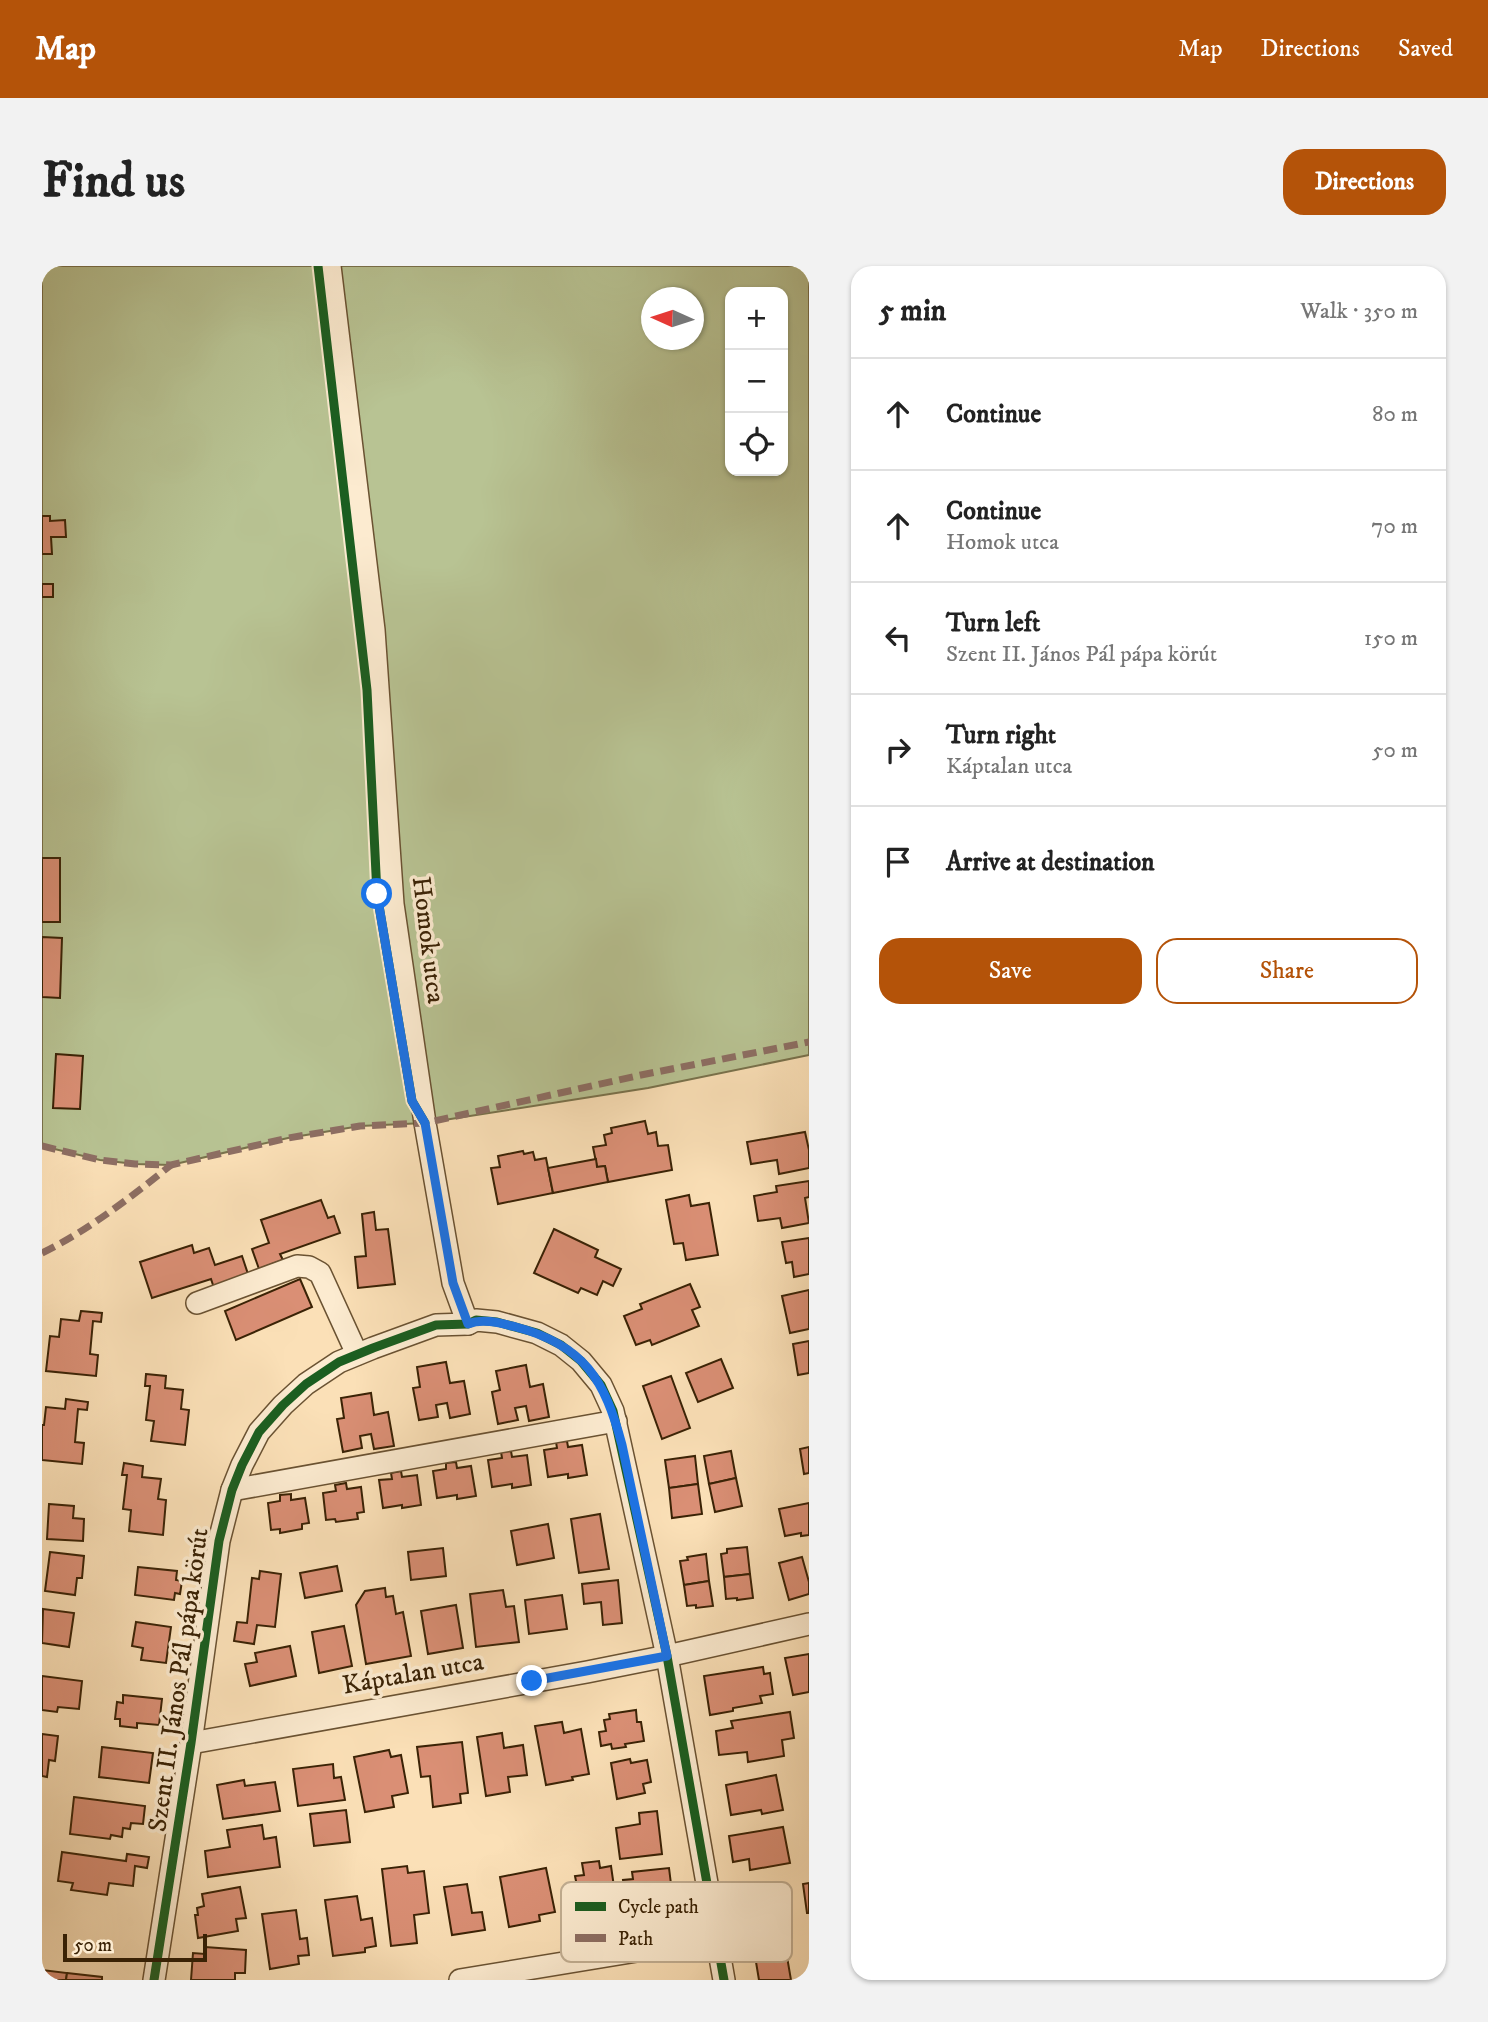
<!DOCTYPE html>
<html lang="en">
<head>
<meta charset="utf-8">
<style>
  body { margin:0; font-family:"IM FELL DW Pica",serif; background:#f2f2f2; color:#222 }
  .controls { position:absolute; right:21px; top:21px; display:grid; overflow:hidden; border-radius:14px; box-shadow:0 2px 5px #0004 }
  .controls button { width:63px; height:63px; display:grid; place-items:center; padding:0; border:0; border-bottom:2px solid #e0e0e0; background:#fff; color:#222; font:35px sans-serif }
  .compass { position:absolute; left:599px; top:21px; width:63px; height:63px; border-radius:50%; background:#fff; box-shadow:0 2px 5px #0004; rotate:273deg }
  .scale { position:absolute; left:21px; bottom:18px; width:144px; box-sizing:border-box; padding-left:7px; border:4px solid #3a2205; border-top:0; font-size:19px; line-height:24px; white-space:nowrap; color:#3a2205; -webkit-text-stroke:5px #fcebd0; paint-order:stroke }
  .stop { position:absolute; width:21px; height:21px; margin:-16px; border:5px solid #1a73e8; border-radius:50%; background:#fff }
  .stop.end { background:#1a73e8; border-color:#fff; box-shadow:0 2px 7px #0008 }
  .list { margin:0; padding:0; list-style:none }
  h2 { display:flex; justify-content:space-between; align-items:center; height:91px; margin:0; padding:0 28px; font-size:30px }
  h2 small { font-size:23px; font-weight:400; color:#767676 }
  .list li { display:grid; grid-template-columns:46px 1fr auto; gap:21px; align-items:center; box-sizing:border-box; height:112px; padding:0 28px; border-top:2px solid #e0e0e0 }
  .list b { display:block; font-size:26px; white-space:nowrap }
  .list p { margin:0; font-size:23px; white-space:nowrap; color:#767676 }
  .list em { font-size:23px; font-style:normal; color:#767676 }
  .actions { display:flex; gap:14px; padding:21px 28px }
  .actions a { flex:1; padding:16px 0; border:2px solid #b45309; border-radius:21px; text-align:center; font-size:24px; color:#b45309 }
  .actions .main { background:#b45309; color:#fff }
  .icon { flex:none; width:38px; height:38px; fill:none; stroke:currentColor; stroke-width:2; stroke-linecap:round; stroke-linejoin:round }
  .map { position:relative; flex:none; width:767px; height:1714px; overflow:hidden; border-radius:21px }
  header { display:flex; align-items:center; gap:42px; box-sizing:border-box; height:98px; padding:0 35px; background:#b45309; color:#fff }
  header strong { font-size:33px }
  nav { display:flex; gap:38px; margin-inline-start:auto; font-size:24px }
  .intro { display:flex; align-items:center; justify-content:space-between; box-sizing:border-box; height:168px; padding:0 42px }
  h1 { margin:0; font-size:49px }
  .button { padding:18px 32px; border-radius:21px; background:#b45309; color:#fff; font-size:24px; font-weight:700 }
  main { display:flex; gap:42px; padding:0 42px }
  aside { flex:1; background:#fff; border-radius:21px; box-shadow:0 2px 5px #0004 }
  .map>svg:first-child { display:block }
</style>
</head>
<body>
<header>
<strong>Map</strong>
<nav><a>Map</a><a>Directions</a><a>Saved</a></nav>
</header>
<div class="intro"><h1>Find us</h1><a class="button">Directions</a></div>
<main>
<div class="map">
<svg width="767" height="1714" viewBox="0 0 767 1714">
  <rect width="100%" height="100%" fill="#fbe0b7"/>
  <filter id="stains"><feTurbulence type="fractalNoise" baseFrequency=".00286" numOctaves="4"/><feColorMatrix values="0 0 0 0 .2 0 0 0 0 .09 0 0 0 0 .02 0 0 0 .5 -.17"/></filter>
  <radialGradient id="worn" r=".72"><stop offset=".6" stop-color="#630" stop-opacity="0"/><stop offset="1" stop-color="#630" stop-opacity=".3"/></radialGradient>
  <path fill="#b8c393" stroke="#79724c" stroke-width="2" fill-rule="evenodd" d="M0,0H767V789L606,822L383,857L318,860L246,872L129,899L93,898L58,894L0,880ZM688,26H741V205H688ZM610,32H652V74H610Z"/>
  <g fill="#da8f75" stroke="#3a2205" stroke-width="2">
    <polygon points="0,250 8,250 8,255 23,254 24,271 9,271 10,288 0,288"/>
    <rect x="0" y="318" width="11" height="13"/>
    <rect x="0" y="592" width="18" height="64"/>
    <polygon points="0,671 20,672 18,732 0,731"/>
    <polygon points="14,788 41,790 38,843 11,842"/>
    <polygon points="603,855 606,868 614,866 616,880 626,879 630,904 566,916 563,900 555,901 551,881 564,879 562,869 570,867 569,862"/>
    <polygon points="763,866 767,884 767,902 737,908 735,894 709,898 705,876"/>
    <polygon points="481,885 482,888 491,886 493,894 504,892 511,927 456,938 449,902 458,901 456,890"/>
    <polygon points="554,893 555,901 563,900 566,916 511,927 506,902"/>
    <polygon points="767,915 767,931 763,932 767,957 740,962 738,952 716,955 712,930 735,926 734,920"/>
    <polygon points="647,929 649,940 667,937 676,989 644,994 641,977 632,978 624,934"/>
    <polygon points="279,934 286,952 292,950 298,967 238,988 241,994 217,1003 210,983 227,977 219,954"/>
    <polygon points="332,946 334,964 346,963 353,1018 316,1022 313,991 324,990 320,948"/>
    <polygon points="512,963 556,984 553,991 579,1003 571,1020 561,1015 555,1029 539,1022 536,1027 492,1007"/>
    <polygon points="767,972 767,1008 752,1011 750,996 744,997 740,976"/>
    <polygon points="150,979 152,987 167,982 173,999 200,990 207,1011 172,1022 169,1013 110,1032 98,996"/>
    <polygon points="258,1013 270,1041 194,1074 183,1045"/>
    <polygon points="648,1018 658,1041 650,1044 657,1060 610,1079 608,1074 594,1079 582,1050 600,1043 598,1038"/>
    <polygon points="767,1024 767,1063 748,1067 740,1030"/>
    <polygon points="39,1045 60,1047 59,1056 51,1055 48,1088 56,1089 54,1110 4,1105 8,1070 17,1071 19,1053 37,1055"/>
    <polygon points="767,1075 767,1107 756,1109 751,1078"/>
    <polygon points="679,1093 691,1122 656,1136 644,1107"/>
    <polygon points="404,1096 408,1117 422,1115 428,1148 408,1152 405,1137 394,1139 396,1151 377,1154 371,1122 378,1121 375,1101"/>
    <polygon points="484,1099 488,1121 501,1118 507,1151 487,1155 484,1140 473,1142 476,1154 456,1158 450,1126 458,1124 454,1105"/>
    <polygon points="104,1108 124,1110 123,1122 141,1124 139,1143 147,1144 143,1179 109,1175 112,1155 104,1154 108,1120 103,1120"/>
    <polygon points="629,1110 648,1162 620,1173 601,1120"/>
    <polygon points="329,1127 332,1149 346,1146 352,1180 332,1183 329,1168 318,1170 320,1182 301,1186 295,1153 302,1152 299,1132"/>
    <polygon points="24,1133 46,1136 45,1144 36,1143 33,1176 42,1177 40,1198 0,1194 0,1159 2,1159 4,1141 23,1143"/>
    <polygon points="525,1175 526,1181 540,1179 545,1209 526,1212 526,1208 506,1211 502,1184 515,1182 514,1176"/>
    <polygon points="767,1181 767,1207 762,1208 758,1183"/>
    <polygon points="469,1185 470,1191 485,1189 489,1219 470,1222 470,1218 450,1221 446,1194 460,1192 459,1186"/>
    <polygon points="689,1185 694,1212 667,1218 662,1190"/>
    <polygon points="653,1190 656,1218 627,1222 623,1194"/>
    <polygon points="414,1196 415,1202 429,1200 434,1230 415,1233 415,1229 395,1232 391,1205 404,1203 404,1197"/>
    <polygon points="82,1197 101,1200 100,1211 119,1213 116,1233 124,1234 121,1269 87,1265 89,1244 81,1243 85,1209 80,1209"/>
    <polygon points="359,1205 360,1211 375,1209 379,1239 360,1242 360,1239 341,1242 337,1214 350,1213 349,1207"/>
    <polygon points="694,1212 700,1240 673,1246 667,1218"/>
    <polygon points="304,1217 305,1223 319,1221 322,1246 315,1247 316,1253 294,1256 293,1253 284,1254 281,1227 294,1225 293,1219"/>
    <polygon points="656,1218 660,1248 630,1252 627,1222"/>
    <polygon points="249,1228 249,1234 263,1232 267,1257 260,1258 260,1263 238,1267 238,1263 229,1264 226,1237 238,1235 238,1229"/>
    <polygon points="767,1237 767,1269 759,1270 759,1267 743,1270 737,1243"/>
    <polygon points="7,1238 32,1240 31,1252 42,1253 41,1275 5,1273"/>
    <polygon points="558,1248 567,1303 537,1307 529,1253"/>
    <polygon points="506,1258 512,1292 475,1299 469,1265"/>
    <polygon points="705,1281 708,1308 682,1311 679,1288 685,1287 685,1283"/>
    <polygon points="401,1282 404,1310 369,1314 366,1286"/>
    <polygon points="8,1286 42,1290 40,1312 35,1312 33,1329 3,1325"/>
    <polygon points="664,1288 667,1315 642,1319 638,1295 646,1294 645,1291"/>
    <polygon points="760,1291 767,1316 767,1328 747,1334 737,1297"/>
    <polygon points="295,1300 300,1325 263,1332 258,1307"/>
    <polygon points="96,1301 135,1305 134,1314 140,1315 138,1328 133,1327 132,1334 93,1329"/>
    <polygon points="218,1305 239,1308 233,1361 215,1359 212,1378 192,1375 195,1356 205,1357 210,1312 217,1313"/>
    <polygon points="708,1308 711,1332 695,1334 695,1332 684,1333 682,1311"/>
    <polygon points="576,1314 580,1357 561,1359 559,1336 542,1338 540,1318"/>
    <polygon points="667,1315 671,1340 654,1342 654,1339 645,1340 642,1319"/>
    <polygon points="343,1322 344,1331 351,1330 354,1348 361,1346 369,1390 324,1398 314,1339 323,1325"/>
    <polygon points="461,1324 464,1341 472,1340 477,1376 434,1381 428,1328"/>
    <polygon points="520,1329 525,1363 487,1368 483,1334"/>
    <polygon points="414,1339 421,1382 386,1388 379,1345"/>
    <polygon points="1,1343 32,1347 27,1381 0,1377"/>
    <polygon points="94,1356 129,1361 124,1397 99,1394 101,1382 90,1380"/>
    <polygon points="302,1360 310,1400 277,1407 270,1366"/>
    <polygon points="248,1380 254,1410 208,1420 203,1398 215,1396 213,1387"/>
    <polygon points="767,1388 767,1426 751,1429 743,1392"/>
    <polygon points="721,1401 722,1408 728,1407 731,1428 718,1430 720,1437 691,1442 691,1445 668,1449 662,1410"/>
    <polygon points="0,1410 40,1415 37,1443 16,1441 15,1446 0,1444"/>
    <polygon points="81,1429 120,1433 117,1459 95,1457 95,1462 78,1460 78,1453 73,1453 75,1436 81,1437"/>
    <polygon points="594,1444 595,1456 599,1456 602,1475 583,1478 584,1481 570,1483 569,1478 559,1480 557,1466 564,1465 562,1454 568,1453 567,1448"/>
    <polygon points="748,1446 752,1472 740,1474 742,1490 706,1496 705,1486 677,1489 674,1465 691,1462 689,1455"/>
    <polygon points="520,1456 522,1467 539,1463 547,1508 530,1511 531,1514 504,1519 493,1460"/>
    <polygon points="460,1467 462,1482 481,1479 485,1509 466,1511 468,1526 444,1530 435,1471"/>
    <polygon points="0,1468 16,1470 13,1495 7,1494 5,1511 0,1510"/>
    <polygon points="420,1476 426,1527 418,1528 419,1537 391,1541 388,1510 379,1511 375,1481"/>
    <polygon points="60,1481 111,1487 107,1517 57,1511"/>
    <polygon points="347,1484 349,1491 359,1489 366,1527 350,1530 352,1541 323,1546 312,1491"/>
    <polygon points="588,1493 589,1497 605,1494 609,1516 601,1518 603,1527 575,1533 569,1497"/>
    <polygon points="291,1498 292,1512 299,1511 303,1534 256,1540 251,1503"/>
    <polygon points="734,1509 741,1544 720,1548 719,1544 689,1549 684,1519"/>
    <polygon points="202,1514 203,1520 233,1516 238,1545 181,1553 175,1519"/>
    <polygon points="32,1531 103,1540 101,1558 89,1557 88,1563 81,1562 80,1571 69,1569 68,1573 28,1568"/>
    <polygon points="304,1544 308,1576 272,1580 268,1548"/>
    <polygon points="615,1545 620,1588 578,1593 574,1562 598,1558 597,1547"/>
    <polygon points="220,1559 222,1573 234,1571 238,1601 166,1611 163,1585 188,1581 185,1564"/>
    <polygon points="741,1561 748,1597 708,1604 707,1593 691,1596 687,1570"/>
    <polygon points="20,1586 84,1595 85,1588 107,1591 105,1602 93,1600 91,1620 67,1617 65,1629 29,1624 31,1617 16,1615"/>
    <polygon points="557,1595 558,1602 569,1600 574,1635 555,1638 554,1632 538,1635 533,1610 542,1609 540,1597"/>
    <polygon points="365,1600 366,1607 382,1605 387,1647 372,1649 375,1677 349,1680 340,1603"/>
    <polygon points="504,1602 513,1646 497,1649 498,1655 467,1661 458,1611"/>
    <polygon points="627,1602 631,1634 610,1636 610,1631 594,1633 593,1627 583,1628 581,1614 591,1613 590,1606"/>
    <polygon points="767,1617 767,1647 765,1647 761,1618"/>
    <polygon points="425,1618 430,1647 440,1646 443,1664 410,1669 402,1621"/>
    <polygon points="198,1621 204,1652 194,1653 196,1665 156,1672 153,1649 156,1649 155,1642 162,1640 160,1628"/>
    <polygon points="315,1630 319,1654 330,1652 334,1680 323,1682 323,1686 291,1690 283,1634"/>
    <polygon points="254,1644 258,1673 265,1672 267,1689 256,1690 257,1698 228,1703 220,1648"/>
    <polygon points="742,1673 749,1714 717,1714 714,1696 718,1696 715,1678"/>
    <polygon points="163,1681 204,1684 203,1707 193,1707 193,1714 149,1714 151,1687 163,1688"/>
    <polygon points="0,1704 25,1707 24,1714 0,1714"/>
    <polygon points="25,1707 60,1711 60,1714 24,1714"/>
  </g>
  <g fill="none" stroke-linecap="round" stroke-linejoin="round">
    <g stroke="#6a5232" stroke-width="24">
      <g id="minor">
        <polyline points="288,0 332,364 351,638 383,857 411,1017 426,1058"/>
        <polyline points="155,1037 255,1000 267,1001 278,1007 315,1088"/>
        <polyline points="190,1224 574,1155"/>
        <polyline points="149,1477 545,1406 625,1390 767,1358"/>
        <polyline points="112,1714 149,1477 177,1275 190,1224 200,1199 217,1166 241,1139 264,1118 297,1096 331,1082 394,1059 426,1058 434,1054 455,1056 495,1067 519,1079 539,1095 559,1119 571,1145 625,1390 682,1714"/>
        <polyline points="418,1714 674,1672"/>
      </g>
    </g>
    <use href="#minor" stroke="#fcebd0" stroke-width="21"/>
    <g stroke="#8d6e63" stroke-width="7" stroke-dasharray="14 7" stroke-linecap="butt">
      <polyline points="0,880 58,894 93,898 129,899 246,872 318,860 383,857 599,809 767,776"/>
      <path d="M0,987C47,964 89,931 129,899"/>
    </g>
    <g stroke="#fcebd0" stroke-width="13">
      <g id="cycleway">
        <polyline points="276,0 325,424 335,628 370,835 383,857"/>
        <polyline points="112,1714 149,1477 177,1275 190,1224 200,1199 217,1166 241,1139 264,1118 297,1096 331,1082 394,1059 426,1058 434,1054 455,1056 495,1067 519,1079 539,1095 559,1119 571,1145 625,1390 682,1714"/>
      </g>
    </g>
    <use href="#cycleway" stroke="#1b5e20" stroke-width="9"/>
  </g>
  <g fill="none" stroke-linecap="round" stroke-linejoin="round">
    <path stroke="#1a73e8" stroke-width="9" d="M335,628L370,835L383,857L411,1017L426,1058C441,1052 458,1057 474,1061C542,1079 563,1114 580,1179L625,1390L490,1415"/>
  </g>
  <g text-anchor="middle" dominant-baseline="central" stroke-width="7" stroke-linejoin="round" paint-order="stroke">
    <g font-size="26" fill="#3a2205" stroke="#fcebd0">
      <text transform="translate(386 674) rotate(83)">Homok utca</text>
      <text transform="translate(371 1408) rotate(-10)">Káptalan utca</text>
      <text transform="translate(137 1414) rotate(-82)">Szent II. János Pál pápa körút</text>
    </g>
  </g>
  <rect x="519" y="1616" width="231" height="80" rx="10" fill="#fcebd0" stroke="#c2af93" stroke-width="2"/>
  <rect x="533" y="1636" width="31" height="9" fill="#1b5e20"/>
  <rect x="533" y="1668" width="31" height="8" fill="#8d6e63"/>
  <g font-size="19" fill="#3a2205">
    <text x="576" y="1647">Cycle path</text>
    <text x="576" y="1679">Path</text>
  </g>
  <rect width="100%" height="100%" filter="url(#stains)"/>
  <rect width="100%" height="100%" fill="url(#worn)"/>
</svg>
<div class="controls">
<button>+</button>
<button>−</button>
<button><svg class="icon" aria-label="locate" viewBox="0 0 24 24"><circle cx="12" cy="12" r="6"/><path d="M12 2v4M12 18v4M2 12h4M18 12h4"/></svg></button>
</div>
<svg class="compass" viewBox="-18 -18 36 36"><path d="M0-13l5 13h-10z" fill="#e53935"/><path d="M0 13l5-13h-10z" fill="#767676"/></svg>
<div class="scale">50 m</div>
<div class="stop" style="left:335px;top:628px"></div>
<div class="stop end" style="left:490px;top:1415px"></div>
</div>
<aside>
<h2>5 min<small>Walk · 350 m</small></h2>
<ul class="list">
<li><svg class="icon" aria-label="ahead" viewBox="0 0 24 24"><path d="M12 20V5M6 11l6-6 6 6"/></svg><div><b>Continue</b></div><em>80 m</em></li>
<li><svg class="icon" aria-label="ahead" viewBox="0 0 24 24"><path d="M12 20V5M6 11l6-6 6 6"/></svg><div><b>Continue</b><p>Homok utca</p></div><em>70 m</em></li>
<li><svg class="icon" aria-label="left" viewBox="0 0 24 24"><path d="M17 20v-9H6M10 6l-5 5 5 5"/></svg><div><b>Turn left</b><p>Szent II. János Pál pápa körút</p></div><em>150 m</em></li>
<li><svg class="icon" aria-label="right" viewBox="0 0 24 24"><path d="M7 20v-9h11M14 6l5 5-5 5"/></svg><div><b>Turn right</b><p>Káptalan utca</p></div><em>50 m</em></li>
<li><svg class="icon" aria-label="arrive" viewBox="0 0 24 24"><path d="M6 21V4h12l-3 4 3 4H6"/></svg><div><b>Arrive at destination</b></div></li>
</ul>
<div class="actions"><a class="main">Save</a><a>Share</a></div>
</aside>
</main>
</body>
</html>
